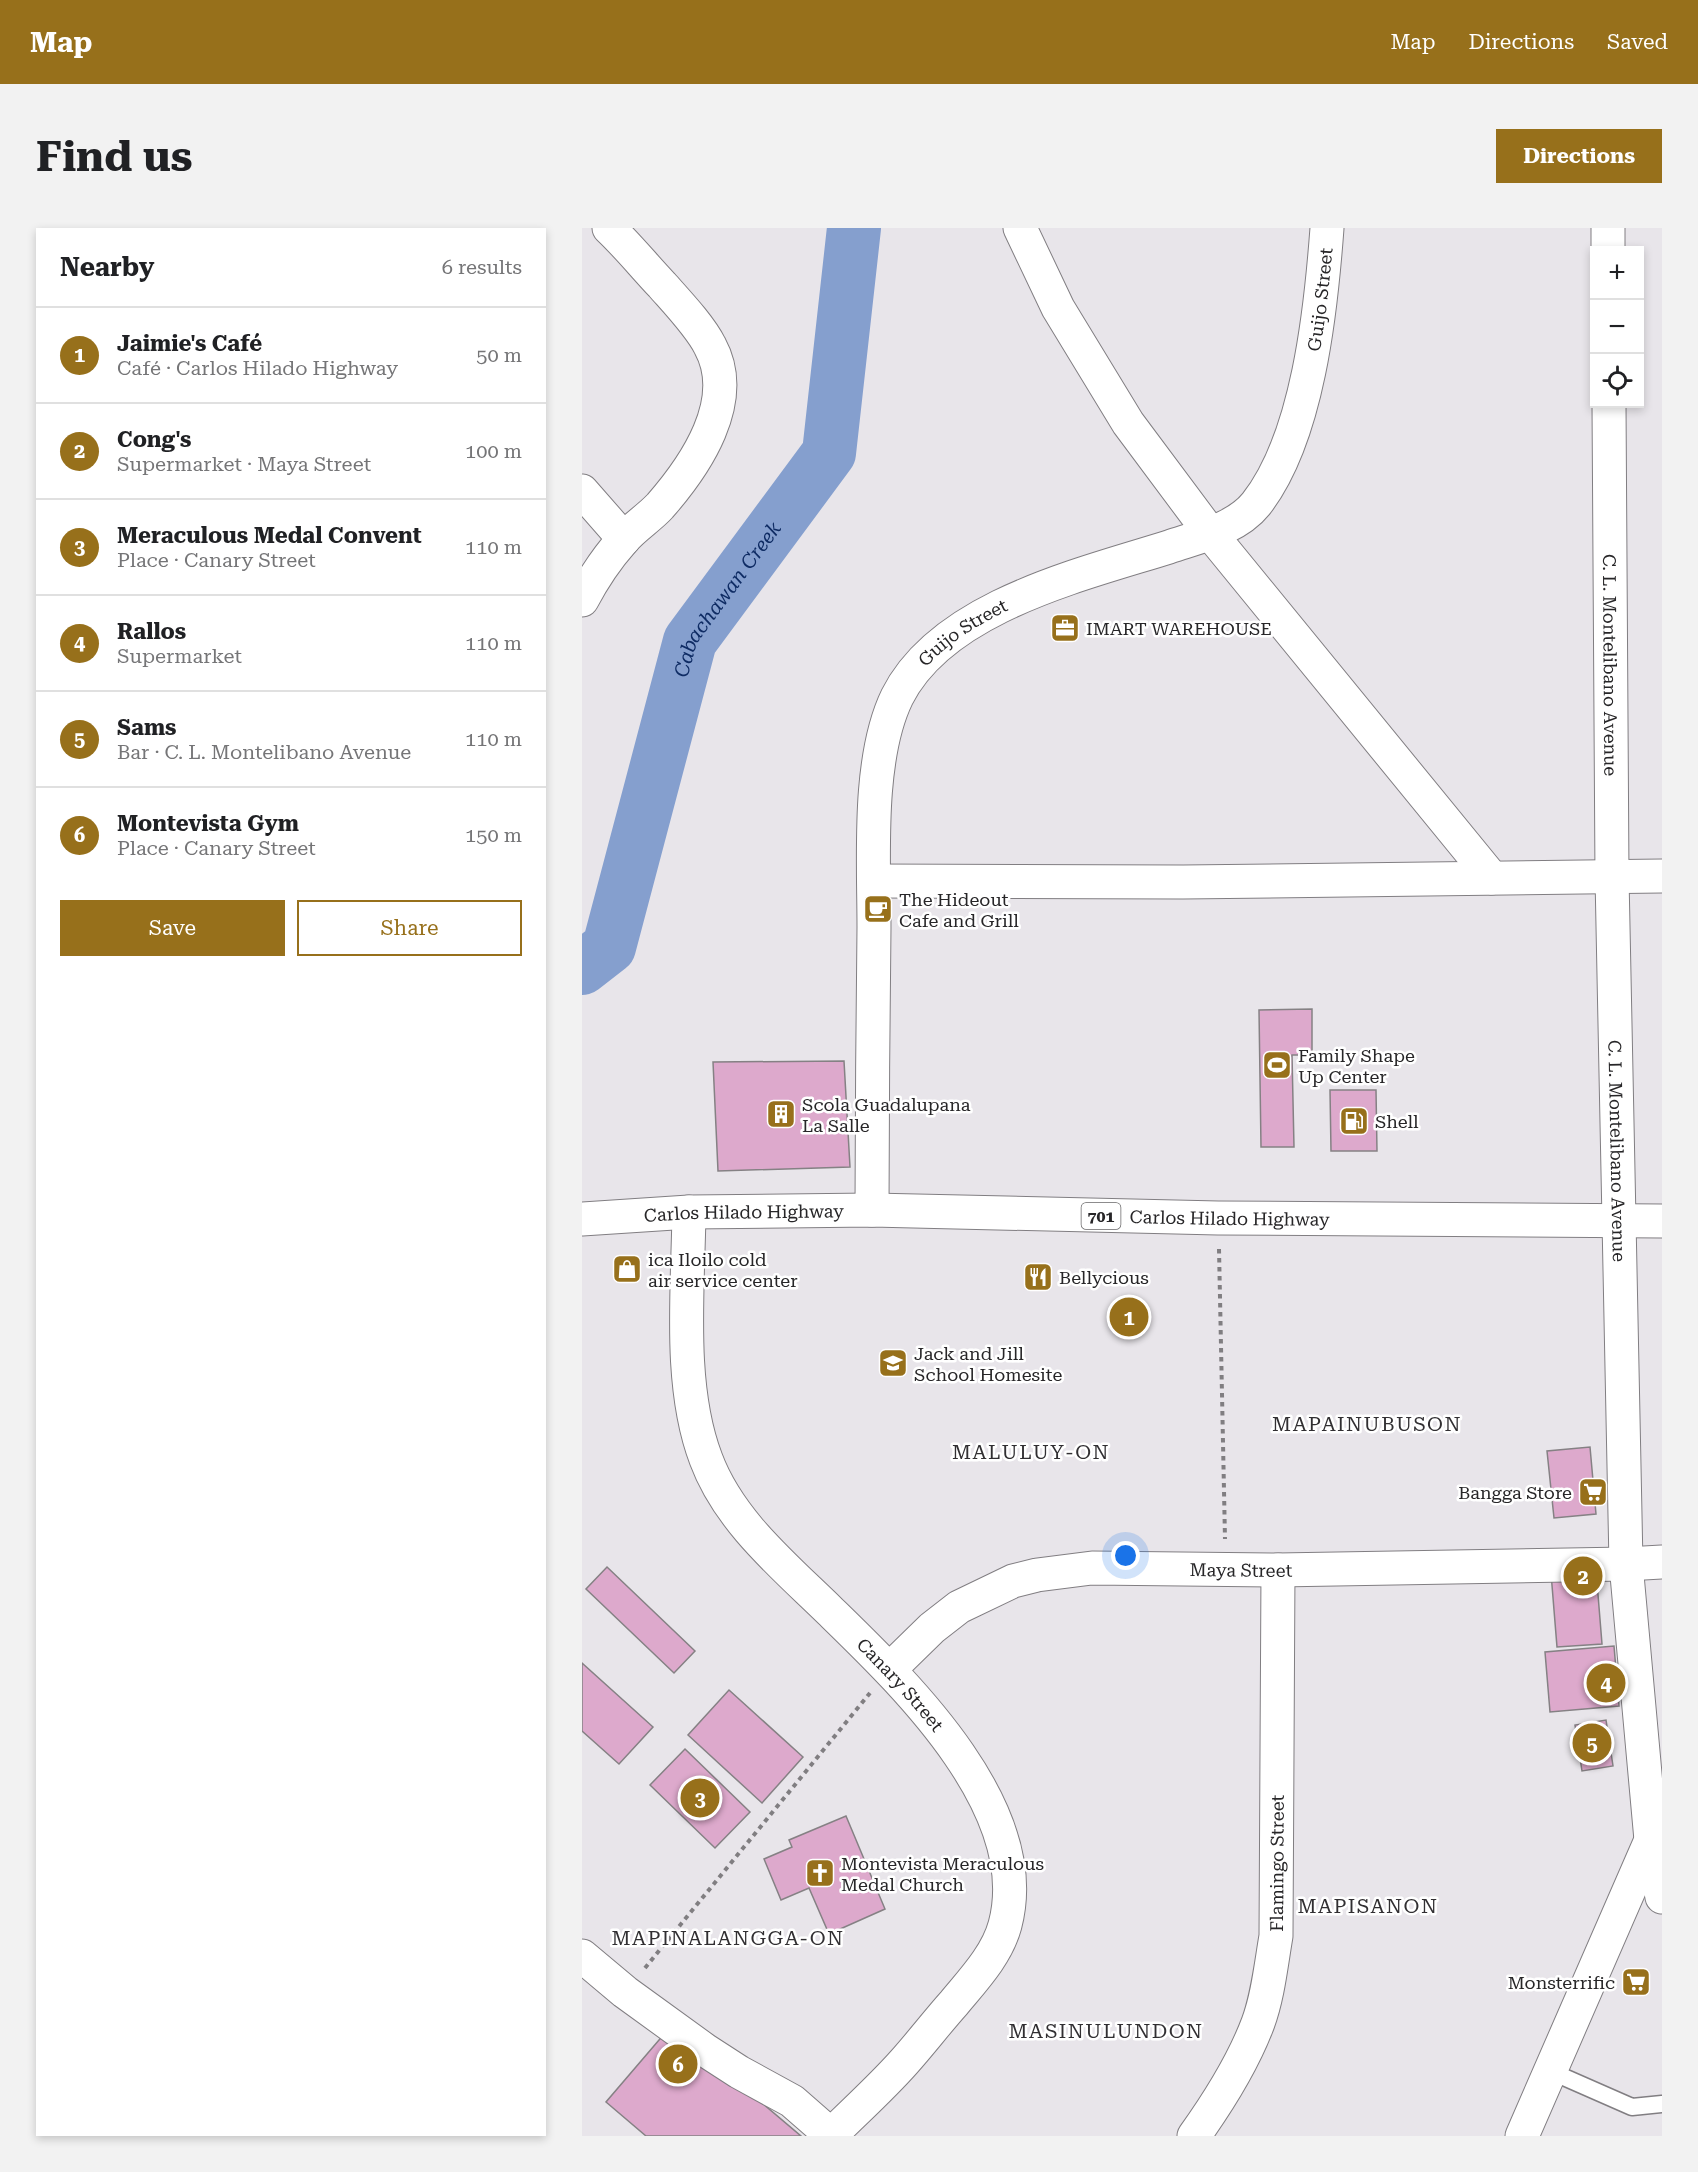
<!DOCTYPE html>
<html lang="en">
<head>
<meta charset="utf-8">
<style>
  body { margin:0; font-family:"Roboto Serif",serif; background:#f2f2f2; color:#202124 }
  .controls { position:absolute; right:18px; top:18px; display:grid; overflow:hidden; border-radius:0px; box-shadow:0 3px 9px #0003 }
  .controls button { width:54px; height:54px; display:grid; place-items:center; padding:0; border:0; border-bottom:2px solid #e0e0e0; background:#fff; color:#202124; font:30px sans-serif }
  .you { position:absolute; left:544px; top:1328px; width:21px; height:21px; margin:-15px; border:4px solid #fff; border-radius:50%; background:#1a73e8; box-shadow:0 0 0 9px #1a73e833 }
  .badge { display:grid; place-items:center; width:39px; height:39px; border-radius:50%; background:#97701b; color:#fff; font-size:20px; font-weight:700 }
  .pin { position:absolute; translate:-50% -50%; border:3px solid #fff; box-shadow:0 2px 6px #0006 }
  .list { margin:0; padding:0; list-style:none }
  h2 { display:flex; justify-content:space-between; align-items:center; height:78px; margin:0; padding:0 24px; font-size:26px }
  h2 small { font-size:20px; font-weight:400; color:#757577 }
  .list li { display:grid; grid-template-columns:39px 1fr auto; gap:18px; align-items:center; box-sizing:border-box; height:96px; padding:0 24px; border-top:2px solid #e0e0e0 }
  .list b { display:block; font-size:22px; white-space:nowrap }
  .list p { margin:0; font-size:20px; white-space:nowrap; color:#757577 }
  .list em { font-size:20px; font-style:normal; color:#757577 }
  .actions { display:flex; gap:12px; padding:18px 24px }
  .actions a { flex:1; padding:14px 0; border:2px solid #97701b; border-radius:0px; text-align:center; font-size:21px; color:#97701b }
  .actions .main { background:#97701b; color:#fff }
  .icon { flex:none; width:33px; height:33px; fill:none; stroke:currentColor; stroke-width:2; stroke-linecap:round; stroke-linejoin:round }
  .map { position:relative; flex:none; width:1080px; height:1908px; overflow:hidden; border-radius:0px }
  header { display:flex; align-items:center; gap:36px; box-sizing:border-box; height:84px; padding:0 30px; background:#97701b; color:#fff }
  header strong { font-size:28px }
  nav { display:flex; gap:33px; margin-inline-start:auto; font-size:21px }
  .intro { display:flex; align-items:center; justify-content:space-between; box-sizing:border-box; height:144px; padding:0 36px }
  h1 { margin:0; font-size:42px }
  .button { padding:15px 27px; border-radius:0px; background:#97701b; color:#fff; font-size:21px; font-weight:700 }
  main { display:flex; gap:36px; padding:0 36px }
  aside { flex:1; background:#fff; border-radius:0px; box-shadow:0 3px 9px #0003 }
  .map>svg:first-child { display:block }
</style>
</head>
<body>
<header>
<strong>Map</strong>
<nav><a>Map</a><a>Directions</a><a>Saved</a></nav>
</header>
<div class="intro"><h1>Find us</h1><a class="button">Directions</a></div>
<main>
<aside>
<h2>Nearby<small>6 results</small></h2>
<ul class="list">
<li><span class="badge">1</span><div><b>Jaimie's Café</b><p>Café · Carlos Hilado Highway</p></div><em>50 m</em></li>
<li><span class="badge">2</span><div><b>Cong's</b><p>Supermarket · Maya Street</p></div><em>100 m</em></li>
<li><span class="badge">3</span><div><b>Meraculous Medal Convent</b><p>Place · Canary Street</p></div><em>110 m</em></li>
<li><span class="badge">4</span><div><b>Rallos</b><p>Supermarket</p></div><em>110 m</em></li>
<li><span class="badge">5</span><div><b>Sams</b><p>Bar · C. L. Montelibano Avenue</p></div><em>110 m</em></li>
<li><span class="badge">6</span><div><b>Montevista Gym</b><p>Place · Canary Street</p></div><em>150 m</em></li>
</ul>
<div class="actions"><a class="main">Save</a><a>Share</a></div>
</aside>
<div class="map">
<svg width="1080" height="1908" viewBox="0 0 1080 1908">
  <rect width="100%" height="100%" fill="#e8e5ea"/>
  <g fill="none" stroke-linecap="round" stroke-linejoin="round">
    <path stroke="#859fce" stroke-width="54" id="s1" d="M0,740L27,719L108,413L247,225L272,0"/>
  </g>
  <g fill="#dda9cc" stroke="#858184" stroke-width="1.5">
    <polygon points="730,781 730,827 710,827 712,919 679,919 677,782"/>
    <polygon points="262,833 268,939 136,943 131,834"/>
    <polygon points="748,862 794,862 795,923 749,923"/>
    <polygon points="1008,1219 1014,1286 972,1290 965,1223"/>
    <polygon points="25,1339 113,1423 92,1445 4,1361"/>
    <polygon points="1014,1342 1020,1416 975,1419 969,1345"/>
    <polygon points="1032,1418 1037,1478 968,1484 963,1424"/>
    <polygon points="0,1435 71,1499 37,1536 0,1503"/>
    <polygon points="147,1462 221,1529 180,1575 106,1507"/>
    <polygon points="1024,1492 1031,1538 1000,1543 993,1497"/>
    <polygon points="103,1521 168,1584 133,1620 68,1557"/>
    <polygon points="264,1588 303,1681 247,1706 227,1660 199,1672 182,1631 210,1619 207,1612"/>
    <polygon points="89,1798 219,1908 64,1908 24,1874"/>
  </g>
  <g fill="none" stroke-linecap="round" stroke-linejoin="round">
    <g stroke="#817e82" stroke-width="19">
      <polyline id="lane" points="968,1843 1050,1879 1080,1876"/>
    </g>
    <g stroke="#817e82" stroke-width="35">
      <g id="street">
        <polyline points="438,0 476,80 546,195 628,305 910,650"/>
        <polyline points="0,263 42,311"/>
        <path d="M0,372C11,351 25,330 41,312C52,299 67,290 78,278C113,238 158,173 128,118C118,98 95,74 80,57C62,38 46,18 27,0"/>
        <polyline points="292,653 601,654 1080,648"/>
        <path id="s2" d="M290,982C290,888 291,793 292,699C292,631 285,531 315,469C360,379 498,347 587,319C616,309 654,301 674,276C726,210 739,82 745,0"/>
        <polyline points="1044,1336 1080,1334"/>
        <polyline points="0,1728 43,1764 123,1822 157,1844 210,1873 250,1908"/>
        <path id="s3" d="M612,1908C637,1873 661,1835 676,1795C686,1768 689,1737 694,1708L696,1342"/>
      </g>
    </g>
    <g stroke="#817e82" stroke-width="35">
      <g id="secondary">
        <polyline points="1026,0 1026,22"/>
        <path id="s4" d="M1027,176L1030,649L1044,1336L1069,1612L1080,1669"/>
        <path id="s5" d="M107,984C106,1062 96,1158 124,1231C147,1293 202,1338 248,1383C323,1456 454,1581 423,1697C415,1727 391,1752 372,1775C355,1794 339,1815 322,1834C299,1860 273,1883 248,1908"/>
        <path id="s6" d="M308,1441L350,1400L377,1379L431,1353L455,1347L510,1340L696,1342L1044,1336"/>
        <polyline points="940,1908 1069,1612"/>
      </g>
    </g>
    <g stroke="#817e82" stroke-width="35">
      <g id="primary">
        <path id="s7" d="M0,991L107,984L290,982L636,990L1080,993"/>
      </g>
    </g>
    <g stroke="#807e81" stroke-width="4" stroke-dasharray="4.5 4.5" stroke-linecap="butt">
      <polyline points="637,1021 643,1311"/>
      <polyline points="63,1740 288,1465"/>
    </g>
    <use href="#lane" stroke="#fff" stroke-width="16"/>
    <use href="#street" stroke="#fff" stroke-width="33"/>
    <use href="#secondary" stroke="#fff" stroke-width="33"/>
    <use href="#primary" stroke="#fff" stroke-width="33"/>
  </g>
  <defs>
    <g id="office-square" transform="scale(1.5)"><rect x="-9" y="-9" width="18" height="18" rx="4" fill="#97701b" stroke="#fff"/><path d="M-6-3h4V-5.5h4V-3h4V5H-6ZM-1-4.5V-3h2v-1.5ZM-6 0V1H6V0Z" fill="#fff"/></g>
    <g id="cafe-square" transform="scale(1.5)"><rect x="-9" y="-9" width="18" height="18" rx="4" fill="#97701b" stroke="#fff"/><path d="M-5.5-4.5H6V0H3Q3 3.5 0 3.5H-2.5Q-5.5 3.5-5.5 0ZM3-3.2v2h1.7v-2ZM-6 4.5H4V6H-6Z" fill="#fff"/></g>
    <g id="stadium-square" transform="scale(1.5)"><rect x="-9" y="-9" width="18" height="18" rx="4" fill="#97701b" stroke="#fff"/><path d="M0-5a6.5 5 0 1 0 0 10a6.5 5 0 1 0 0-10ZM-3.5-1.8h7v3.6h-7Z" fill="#fff"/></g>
    <g id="building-square" transform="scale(1.5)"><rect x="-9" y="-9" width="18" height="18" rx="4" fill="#97701b" stroke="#fff"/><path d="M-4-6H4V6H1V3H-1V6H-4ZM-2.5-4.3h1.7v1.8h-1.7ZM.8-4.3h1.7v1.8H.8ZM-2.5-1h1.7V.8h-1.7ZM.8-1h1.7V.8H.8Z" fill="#fff"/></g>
    <g id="fuel-square" transform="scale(1.5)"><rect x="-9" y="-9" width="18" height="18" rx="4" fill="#97701b" stroke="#fff"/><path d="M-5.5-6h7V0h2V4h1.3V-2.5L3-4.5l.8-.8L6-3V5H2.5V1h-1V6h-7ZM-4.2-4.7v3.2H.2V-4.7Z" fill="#fff"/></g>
    <g id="shop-square" transform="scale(1.5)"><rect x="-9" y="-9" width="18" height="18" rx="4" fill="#97701b" stroke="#fff"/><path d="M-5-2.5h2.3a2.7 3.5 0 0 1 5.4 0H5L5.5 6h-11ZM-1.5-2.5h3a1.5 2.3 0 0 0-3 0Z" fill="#fff"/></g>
    <g id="restaurant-square" transform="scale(1.5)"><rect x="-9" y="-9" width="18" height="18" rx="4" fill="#97701b" stroke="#fff"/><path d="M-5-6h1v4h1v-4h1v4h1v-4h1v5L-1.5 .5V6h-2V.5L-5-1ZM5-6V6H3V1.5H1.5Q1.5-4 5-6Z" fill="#fff"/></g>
    <g id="school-square" transform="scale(1.5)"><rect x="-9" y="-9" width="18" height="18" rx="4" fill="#97701b" stroke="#fff"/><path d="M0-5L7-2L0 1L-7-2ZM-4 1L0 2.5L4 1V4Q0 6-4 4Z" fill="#fff"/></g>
    <g id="supermarket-square" transform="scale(1.5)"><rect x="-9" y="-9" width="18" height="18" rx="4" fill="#97701b" stroke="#fff"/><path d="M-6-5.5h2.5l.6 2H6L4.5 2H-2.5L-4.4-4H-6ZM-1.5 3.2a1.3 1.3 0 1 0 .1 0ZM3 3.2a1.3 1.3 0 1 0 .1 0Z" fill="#fff"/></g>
    <g id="church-square" transform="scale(1.5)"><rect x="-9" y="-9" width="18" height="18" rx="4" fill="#97701b" stroke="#fff"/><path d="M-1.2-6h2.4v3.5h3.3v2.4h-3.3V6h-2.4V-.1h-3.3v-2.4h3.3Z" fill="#fff"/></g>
  </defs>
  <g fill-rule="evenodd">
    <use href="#office-square" x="483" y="400"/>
    <use href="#cafe-square" x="296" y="681"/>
    <use href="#stadium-square" x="695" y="837"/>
    <use href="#building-square" x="199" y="886"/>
    <use href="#fuel-square" x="772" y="893"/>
    <use href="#shop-square" x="45" y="1041"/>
    <use href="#restaurant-square" x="456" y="1049"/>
    <use href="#school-square" x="311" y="1135"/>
    <use href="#supermarket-square" x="1011" y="1264"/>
    <use href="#church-square" x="238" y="1645"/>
    <use href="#supermarket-square" x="1054" y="1754"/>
  </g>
  <g text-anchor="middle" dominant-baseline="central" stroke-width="5" stroke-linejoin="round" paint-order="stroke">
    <rect fill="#fff" stroke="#686768" stroke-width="1.5" x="499.5" y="975" width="39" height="26" rx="4.5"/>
    <g font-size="16" font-weight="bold" fill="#272628">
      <text x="519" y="988">701</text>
    </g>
    <g font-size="18" fill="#272628" stroke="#fff">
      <text stroke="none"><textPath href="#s2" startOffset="1150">Guijo Street</textPath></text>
      <text stroke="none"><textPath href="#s2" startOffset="610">Guijo Street</textPath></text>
      <text stroke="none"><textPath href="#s4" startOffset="261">C. L. Montelibano Avenue</textPath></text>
      <text stroke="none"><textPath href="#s4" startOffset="747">C. L. Montelibano Avenue</textPath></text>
      <text stroke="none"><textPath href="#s7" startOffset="162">Carlos Hilado Highway</textPath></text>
      <text stroke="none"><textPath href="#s7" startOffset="648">Carlos Hilado Highway</textPath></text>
      <text stroke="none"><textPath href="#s6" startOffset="382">Maya Street</textPath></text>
      <text stroke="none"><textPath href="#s5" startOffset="549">Canary Street</textPath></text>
      <text stroke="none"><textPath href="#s3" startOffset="292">Flamingo Street</textPath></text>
    </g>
    <g font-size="18" fill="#272628" stroke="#fff" text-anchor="start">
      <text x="504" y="400">IMART WAREHOUSE</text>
      <text x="317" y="671">The Hideout<tspan x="317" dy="21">Cafe and Grill</tspan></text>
      <text x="716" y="827">Family Shape<tspan x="716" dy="21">Up Center</tspan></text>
      <text x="220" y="876">Scola Guadalupana<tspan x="220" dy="21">La Salle</tspan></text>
      <text x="793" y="893">Shell</text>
      <text x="66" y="1031">ica Iloilo cold<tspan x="66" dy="21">air service center</tspan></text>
      <text x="477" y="1049">Bellycious</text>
      <text x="332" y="1125">Jack and Jill<tspan x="332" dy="21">School Homesite</tspan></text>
      <text x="990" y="1264" text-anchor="end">Bangga Store</text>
      <text x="259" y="1635">Montevista Meraculous<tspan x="259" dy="21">Medal Church</tspan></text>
      <text x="1033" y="1754" text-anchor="end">Monsterrific</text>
    </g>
    <g font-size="20" font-style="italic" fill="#0f2c64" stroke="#fff">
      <text stroke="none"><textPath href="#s1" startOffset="405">Cabachawan Creek</textPath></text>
    </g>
    <g font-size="20" letter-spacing="1.5" fill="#312f32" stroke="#fff">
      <text x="785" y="1196">MAPAINUBUSON</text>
      <text x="449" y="1224">MALULUY-ON</text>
      <text x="786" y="1678">MAPISANON</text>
      <text x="146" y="1710">MAPINALANGGA-ON</text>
      <text x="524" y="1803">MASINULUNDON</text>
    </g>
  </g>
</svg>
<div class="controls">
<button>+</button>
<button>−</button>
<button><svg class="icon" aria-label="locate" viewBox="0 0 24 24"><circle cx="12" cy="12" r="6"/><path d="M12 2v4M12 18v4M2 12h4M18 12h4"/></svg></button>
</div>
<div class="you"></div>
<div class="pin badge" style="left:547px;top:1089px">1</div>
<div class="pin badge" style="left:1001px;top:1348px">2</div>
<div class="pin badge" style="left:118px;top:1570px">3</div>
<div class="pin badge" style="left:1024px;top:1455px">4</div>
<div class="pin badge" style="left:1010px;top:1515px">5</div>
<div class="pin badge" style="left:96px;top:1836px">6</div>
</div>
</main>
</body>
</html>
